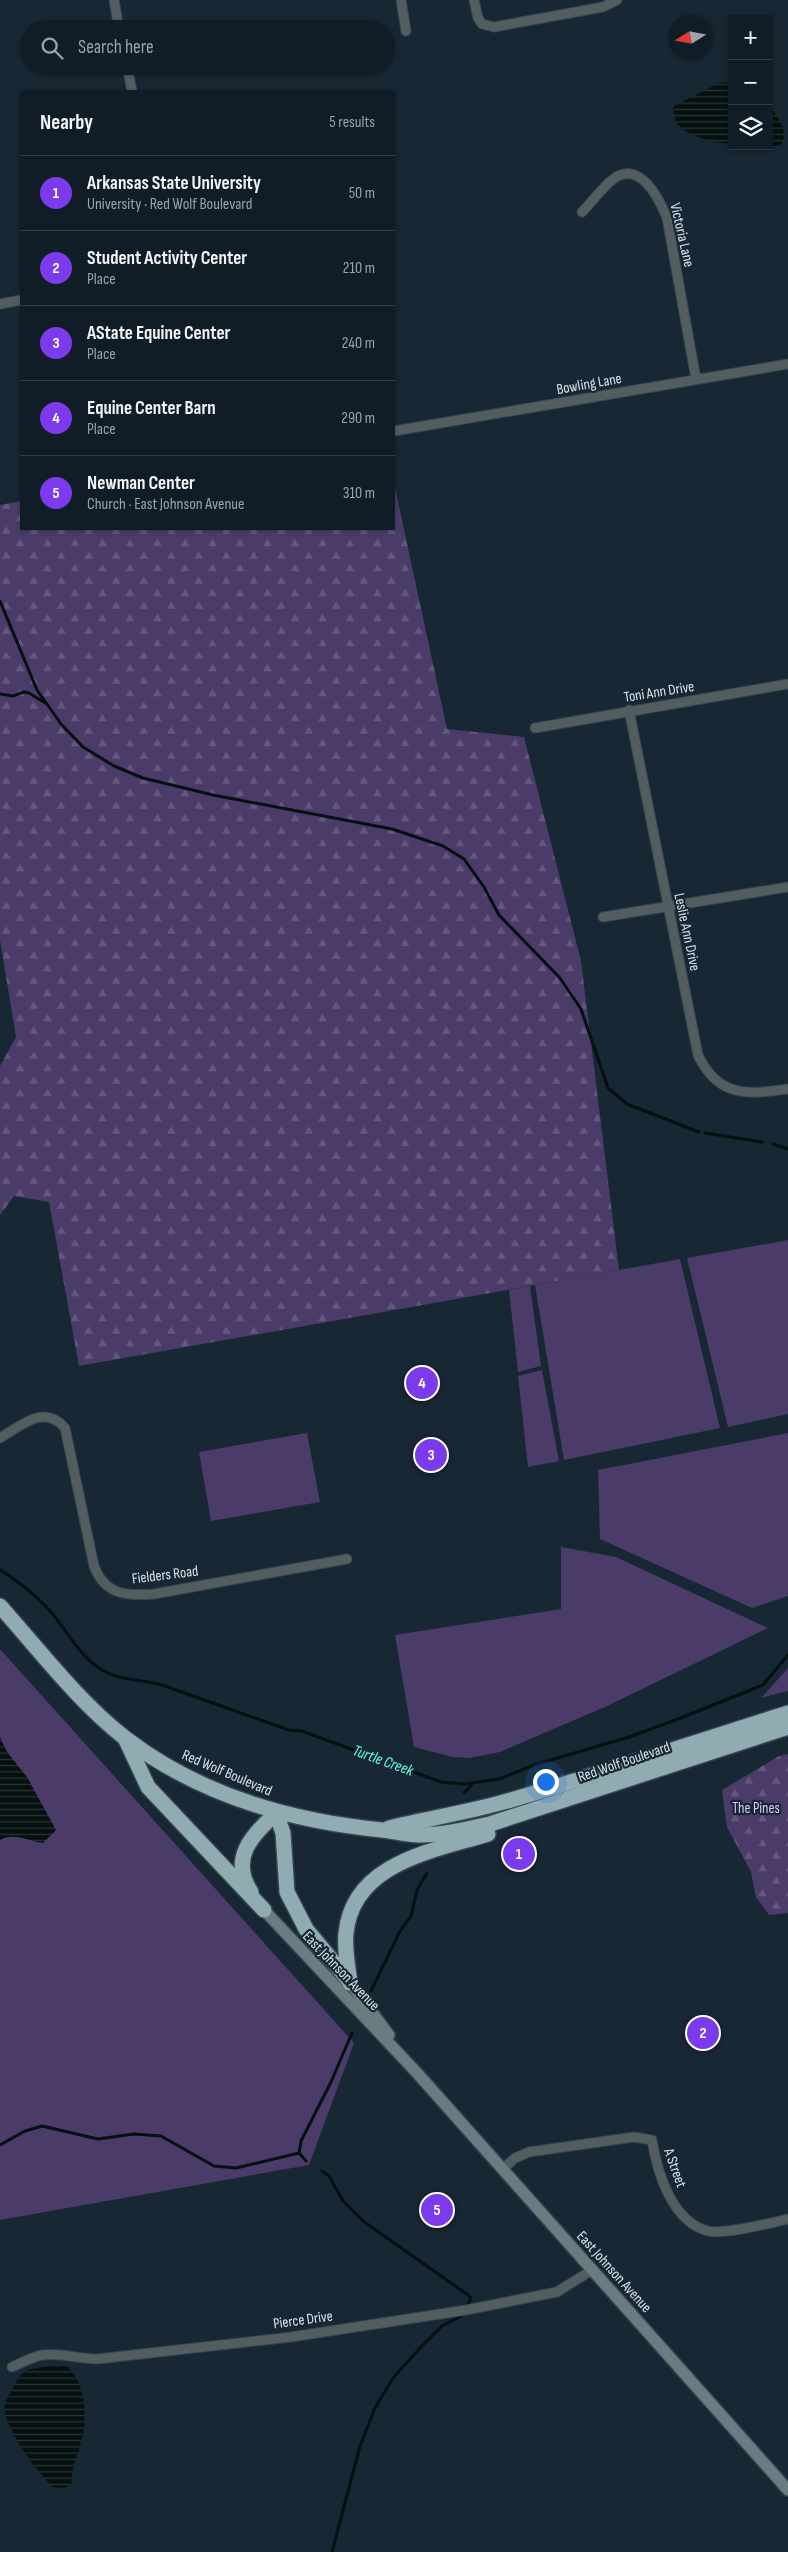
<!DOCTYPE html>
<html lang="en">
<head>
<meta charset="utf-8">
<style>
  body { margin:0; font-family:"Sofia Sans Condensed",sans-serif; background:#1a262e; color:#f1f3f6 }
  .controls { position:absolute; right:15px; top:15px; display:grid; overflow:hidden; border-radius:0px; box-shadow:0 1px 4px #0004 }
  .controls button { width:45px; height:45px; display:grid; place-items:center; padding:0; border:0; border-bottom:1px solid #303b43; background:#111d26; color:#f1f3f6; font:25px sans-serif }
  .compass { position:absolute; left:668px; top:15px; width:45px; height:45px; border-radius:50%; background:#111d26; box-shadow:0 1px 4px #0004; rotate:259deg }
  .you { position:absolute; left:545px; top:1781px; width:18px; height:18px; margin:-12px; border:4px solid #fff; border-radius:50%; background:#1a73e8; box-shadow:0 0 0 8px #1a73e833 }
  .badge { display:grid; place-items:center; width:32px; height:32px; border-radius:50%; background:#7c3aed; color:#fff; font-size:16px; font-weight:700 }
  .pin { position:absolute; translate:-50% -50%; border:2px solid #fff; box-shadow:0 1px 5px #0006 }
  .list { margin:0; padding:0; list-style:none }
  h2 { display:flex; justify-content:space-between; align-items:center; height:65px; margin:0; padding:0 20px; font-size:21px }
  h2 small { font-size:16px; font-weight:400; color:#9ca2a7 }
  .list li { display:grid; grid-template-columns:32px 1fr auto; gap:15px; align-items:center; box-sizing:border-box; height:75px; padding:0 20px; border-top:1px solid #303b43 }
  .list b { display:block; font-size:19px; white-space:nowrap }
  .list p { margin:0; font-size:16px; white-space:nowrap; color:#9ca2a7 }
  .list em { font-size:16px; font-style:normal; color:#9ca2a7 }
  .icon { flex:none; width:28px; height:28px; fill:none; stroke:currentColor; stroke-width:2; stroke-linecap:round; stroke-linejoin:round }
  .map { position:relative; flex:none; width:788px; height:2552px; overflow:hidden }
  .search { position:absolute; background:#111d26; box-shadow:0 1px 4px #0004; left:20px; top:20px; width:375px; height:55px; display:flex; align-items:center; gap:12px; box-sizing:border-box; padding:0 18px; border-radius:28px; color:#9ca2a7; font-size:19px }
  .panel { position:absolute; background:#111d26; box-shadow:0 1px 4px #0004; left:20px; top:90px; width:375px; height:440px; border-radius:0px }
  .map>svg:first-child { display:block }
</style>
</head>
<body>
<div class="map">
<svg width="788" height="2552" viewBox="0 0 788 2552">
  <defs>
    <pattern id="forest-firs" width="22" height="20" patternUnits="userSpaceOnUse" patternTransform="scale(1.25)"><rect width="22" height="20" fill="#4a3b68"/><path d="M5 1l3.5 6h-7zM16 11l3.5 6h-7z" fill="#64577e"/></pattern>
    <pattern id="water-rules" width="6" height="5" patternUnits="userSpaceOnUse" patternTransform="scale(1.25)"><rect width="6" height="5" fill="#051110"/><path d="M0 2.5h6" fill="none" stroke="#293433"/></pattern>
  </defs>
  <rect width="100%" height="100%" fill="#172733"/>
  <g fill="#4a3b68">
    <polygon points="788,1240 788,1414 728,1427 687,1258"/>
    <polygon points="680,1259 720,1428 564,1460 535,1285"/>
    <polygon points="530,1286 541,1366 518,1372 509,1290"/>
    <polygon points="542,1370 559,1461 528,1467 518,1376"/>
    <polygon points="307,1433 320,1502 211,1521 199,1452"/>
    <polygon points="788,1433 788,1596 752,1608 600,1539 598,1470"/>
    <polygon points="561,1547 616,1557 768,1628 605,1707 500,1752 469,1758 452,1757 414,1747 395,1635 561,1609"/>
    <polygon points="0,1649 354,2043 309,2165 0,2220"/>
    <polygon points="788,1668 788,1691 761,1698"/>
  </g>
  <g fill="url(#forest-firs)">
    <polygon points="394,483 447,729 524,737 581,961 619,1270 79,1366 49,1202 14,1196 0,1215 0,1066 16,1037 0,940 0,505 21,501 21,529 394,529"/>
    <polygon points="788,1754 788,1913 769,1915 756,1897 751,1872 727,1827 722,1790 779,1756"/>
  </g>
  <g fill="url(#water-rules)">
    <path d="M732,82V144C712,142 668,135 674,106L719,83Z"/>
    <path d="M769,105C778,117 788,130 782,144L767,149L741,146H769Z"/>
    <path d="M0,1737L7,1752L27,1777L56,1830L43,1843C27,1841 14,1832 0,1840Z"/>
    <path d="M51,2366H67C86,2384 88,2419 81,2442C78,2456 70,2469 72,2484L64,2488L53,2487C38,2473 0,2423 5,2403C6,2399 10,2394 12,2390C22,2368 28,2369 51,2366Z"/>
  </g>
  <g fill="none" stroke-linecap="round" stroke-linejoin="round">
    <g stroke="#051110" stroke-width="3">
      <polyline points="0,601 37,690 46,703"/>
      <polyline points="0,694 13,696 24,692 29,693 47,704 61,724 83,747 114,766 143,778 213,795 392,829 443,846 464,859 484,887 499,915 560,978 581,1009 608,1088 627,1104 699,1132"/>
      <polyline points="705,1133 762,1142"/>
      <polyline points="773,1144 788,1149"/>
      <path d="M0,1570C17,1580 38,1597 51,1612C68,1632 79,1656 102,1670C120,1681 142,1679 162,1685L289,1730L302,1731L441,1782L464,1784L499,1779L537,1764L626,1738L673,1721L763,1685L788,1655"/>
      <polyline points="464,1793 472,1784"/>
      <polyline points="371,1991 400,1931 411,1916 417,1890 427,1873"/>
      <polyline points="0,2145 25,2131 42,2126 98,2139 134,2134 161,2136 214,2166 236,2168 299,2153 301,2141 331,2082 352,2033"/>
      <polyline points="299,2153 306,2161"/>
      <polyline points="322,2171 329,2176 343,2201 363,2221 468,2295 471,2298 468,2305"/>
      <polyline points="332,2552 360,2446 375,2408 393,2378 421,2347 442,2326 467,2313"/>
    </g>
    <g stroke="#364550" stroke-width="11">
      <g id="street">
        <polyline points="114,0 119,29"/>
        <polyline points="401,0 406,31"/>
        <polyline points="474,0 478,18 482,24 494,27 603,7 617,0"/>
        <polyline points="127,66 132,91"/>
        <path d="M582,212C592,202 602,188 612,180C639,158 659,198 667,218L696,379"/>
        <polyline points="0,304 21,300"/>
        <polyline points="394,431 788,364"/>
        <path d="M629,710L698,1055C718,1097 746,1095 788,1089"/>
        <polyline points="535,728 788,684"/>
        <polyline points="603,917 788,887"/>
        <path d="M0,1438C22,1425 44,1404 65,1428L94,1566C105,1595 126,1596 154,1594L347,1559"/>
        <path d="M503,2169L515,2158L529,2152L634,2137L652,2140C657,2172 672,2222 708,2231C724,2235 770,2223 788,2219"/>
        <path d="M12,2367C21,2363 32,2357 42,2355C60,2352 78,2359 97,2359L291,2337L466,2310L557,2292L592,2270"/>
      </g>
    </g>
    <g stroke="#364550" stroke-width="14">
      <g id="secondary">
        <polyline points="264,1910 418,2074 788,2490"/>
        <polyline points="350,1983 389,2035"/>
      </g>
    </g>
    <g stroke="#364550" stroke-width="18">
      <g id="highway">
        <path d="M0,1606C40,1651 78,1701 125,1738C199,1795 290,1821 382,1830C394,1831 407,1835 419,1835C444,1835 467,1829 490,1824L788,1727"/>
        <polyline points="126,1740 148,1787 264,1910"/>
        <polyline points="276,1813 283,1833 287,1892 306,1929 350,1982"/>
        <path d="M389,1828C429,1818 471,1812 511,1800C604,1773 696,1742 788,1713"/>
        <path d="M251,1892C229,1858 252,1836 276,1813"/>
        <path d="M350,1983C348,1966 344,1949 346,1933C353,1863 433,1851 488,1834"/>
      </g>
    </g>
    <use href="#street" stroke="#525d60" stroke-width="9"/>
    <use href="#secondary" stroke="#6b7c81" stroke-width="11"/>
    <use href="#highway" stroke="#90abb2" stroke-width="15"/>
  </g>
  <g text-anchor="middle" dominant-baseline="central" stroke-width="4.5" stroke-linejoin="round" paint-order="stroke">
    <g font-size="15" fill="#d9e3eb" stroke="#172733">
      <text transform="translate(682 235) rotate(77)">Victoria Lane</text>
      <text transform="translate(589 384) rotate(-10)">Bowling Lane</text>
      <text transform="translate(659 692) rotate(-9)">Toni Ann Drive</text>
      <text transform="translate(687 932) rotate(78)">Leslie Ann Drive</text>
      <text transform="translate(165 1575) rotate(-7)">Fielders Road</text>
      <text transform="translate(624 1762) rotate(-19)">Red Wolf Boulevard</text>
      <text transform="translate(227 1773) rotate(23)">Red Wolf Boulevard</text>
      <text transform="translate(341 1971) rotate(46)">East Johnson Avenue</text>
      <text transform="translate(675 2168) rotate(70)">A Street</text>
      <text transform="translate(614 2272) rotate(48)">East Johnson Avenue</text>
      <text transform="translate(303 2320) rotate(-8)">Pierce Drive</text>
    </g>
    <g font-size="15" fill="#dac9ff" stroke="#172733">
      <text x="756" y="1808">The Pines</text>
    </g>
    <g font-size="16" font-style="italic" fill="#65f7eb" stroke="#172733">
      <text transform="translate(383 1761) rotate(20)">Turtle Creek</text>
    </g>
  </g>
</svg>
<div class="controls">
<button>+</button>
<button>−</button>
<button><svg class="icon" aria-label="layers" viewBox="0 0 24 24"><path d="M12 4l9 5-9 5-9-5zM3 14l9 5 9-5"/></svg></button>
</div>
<svg class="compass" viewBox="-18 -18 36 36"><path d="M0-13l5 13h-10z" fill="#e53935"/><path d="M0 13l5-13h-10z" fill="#9ca2a7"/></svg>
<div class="you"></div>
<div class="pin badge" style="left:519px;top:1854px">1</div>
<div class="pin badge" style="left:703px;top:2033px">2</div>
<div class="pin badge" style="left:431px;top:1455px">3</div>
<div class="pin badge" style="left:422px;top:1383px">4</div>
<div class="pin badge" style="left:437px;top:2210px">5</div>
<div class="search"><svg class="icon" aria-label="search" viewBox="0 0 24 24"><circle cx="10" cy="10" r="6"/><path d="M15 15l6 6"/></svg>Search here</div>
<section class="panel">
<h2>Nearby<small>5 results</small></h2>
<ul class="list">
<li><span class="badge">1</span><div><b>Arkansas State University</b><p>University · Red Wolf Boulevard</p></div><em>50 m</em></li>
<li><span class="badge">2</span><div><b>Student Activity Center</b><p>Place</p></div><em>210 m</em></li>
<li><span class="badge">3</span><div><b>AState Equine Center</b><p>Place</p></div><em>240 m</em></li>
<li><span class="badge">4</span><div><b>Equine Center Barn</b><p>Place</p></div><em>290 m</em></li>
<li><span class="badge">5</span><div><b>Newman Center</b><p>Church · East Johnson Avenue</p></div><em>310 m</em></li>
</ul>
</section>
</div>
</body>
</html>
